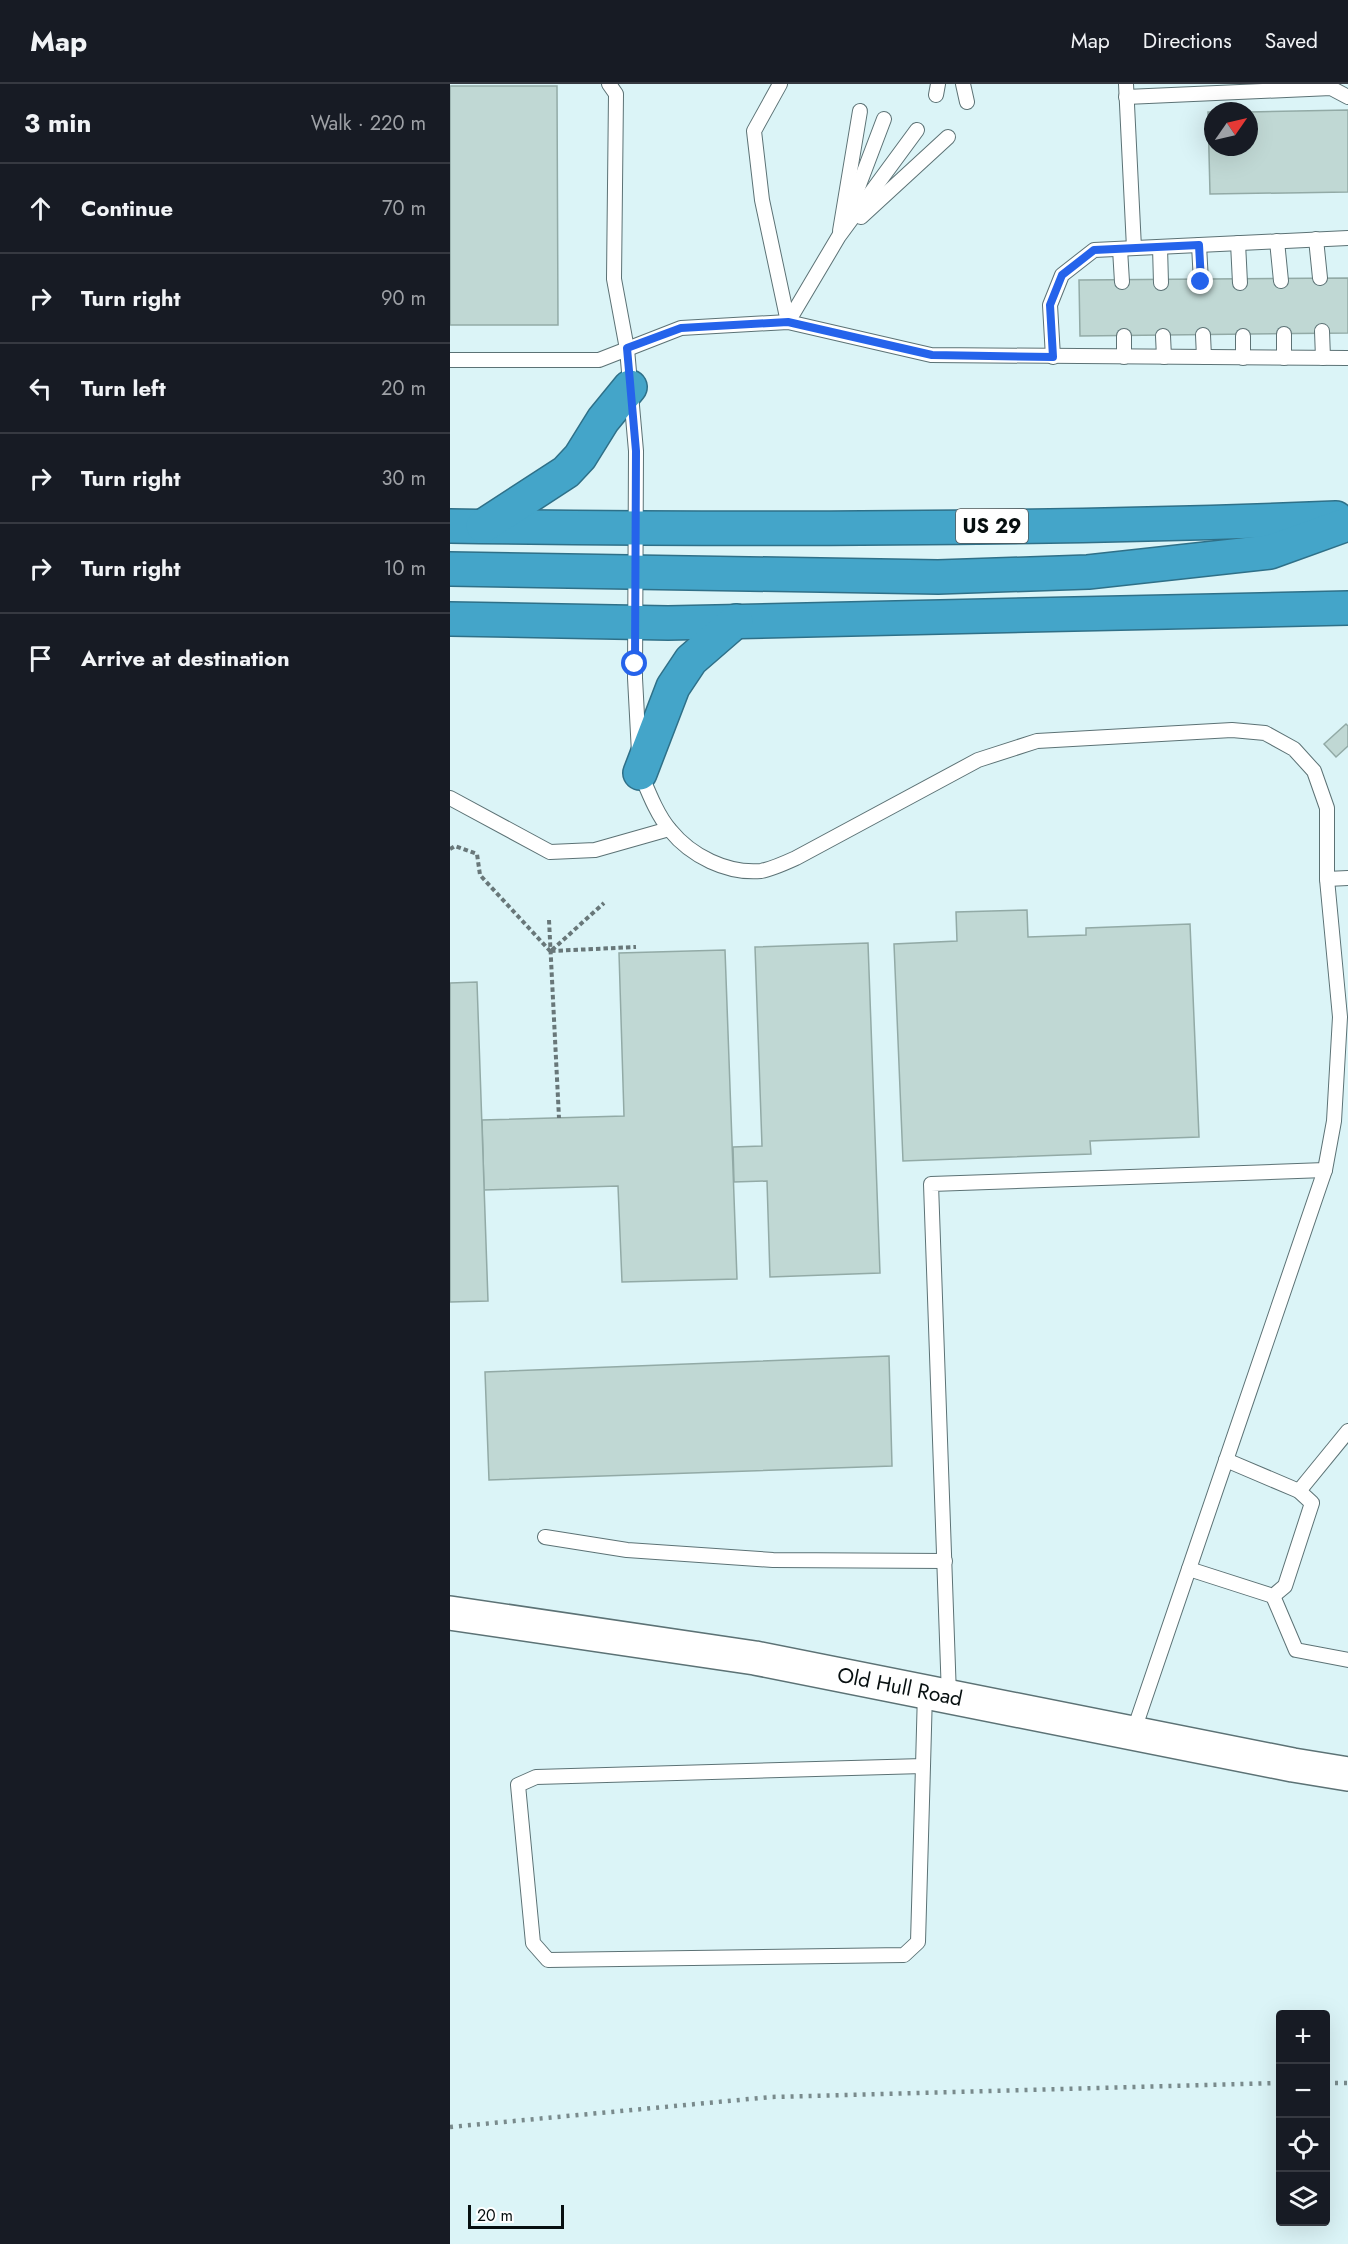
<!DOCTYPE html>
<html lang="en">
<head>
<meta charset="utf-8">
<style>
  body { margin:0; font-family:Jost,sans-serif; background:#242831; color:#f1f3f6 }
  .controls { position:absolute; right:18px; bottom:18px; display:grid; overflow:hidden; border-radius:6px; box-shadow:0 6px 24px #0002 }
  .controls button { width:54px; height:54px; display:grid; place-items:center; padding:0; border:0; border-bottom:2px solid #363941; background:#171b24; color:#f1f3f6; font:30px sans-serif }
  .compass { position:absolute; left:754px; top:18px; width:54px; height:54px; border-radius:50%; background:#171b24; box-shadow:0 6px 24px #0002; rotate:56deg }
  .scale { position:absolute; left:18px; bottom:15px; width:96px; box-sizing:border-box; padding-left:6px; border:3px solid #070f10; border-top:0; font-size:16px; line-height:21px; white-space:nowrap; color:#070f10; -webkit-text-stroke:4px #fff; paint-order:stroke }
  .stop { position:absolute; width:18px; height:18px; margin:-14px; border:4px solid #2563eb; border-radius:50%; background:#fff }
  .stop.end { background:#2563eb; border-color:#fff; box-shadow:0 2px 6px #0008 }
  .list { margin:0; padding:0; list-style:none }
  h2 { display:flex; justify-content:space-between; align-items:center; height:78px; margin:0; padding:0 24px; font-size:26px }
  h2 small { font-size:20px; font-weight:400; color:#9ea1a6 }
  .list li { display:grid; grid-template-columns:39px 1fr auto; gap:18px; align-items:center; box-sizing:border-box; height:90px; padding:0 24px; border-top:2px solid #363941 }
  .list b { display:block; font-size:22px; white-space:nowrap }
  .list em { font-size:20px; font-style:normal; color:#9ea1a6 }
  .icon { flex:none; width:33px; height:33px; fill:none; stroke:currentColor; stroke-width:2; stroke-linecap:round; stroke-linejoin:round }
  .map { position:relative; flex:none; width:898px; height:2160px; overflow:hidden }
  header { display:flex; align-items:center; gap:36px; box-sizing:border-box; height:84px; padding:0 30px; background:#171b24; border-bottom:2px solid #363941 }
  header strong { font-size:28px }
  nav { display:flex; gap:33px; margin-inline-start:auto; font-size:21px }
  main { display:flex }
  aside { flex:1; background:#171b24 }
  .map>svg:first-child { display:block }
</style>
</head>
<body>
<header>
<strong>Map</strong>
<nav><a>Map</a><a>Directions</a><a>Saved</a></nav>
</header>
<main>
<aside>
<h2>3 min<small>Walk · 220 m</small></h2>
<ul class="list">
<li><svg class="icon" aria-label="ahead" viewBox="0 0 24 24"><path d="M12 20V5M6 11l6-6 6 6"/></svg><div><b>Continue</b></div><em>70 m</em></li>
<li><svg class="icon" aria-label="right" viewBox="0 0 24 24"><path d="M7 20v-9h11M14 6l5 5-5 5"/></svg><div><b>Turn right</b></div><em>90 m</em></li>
<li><svg class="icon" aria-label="left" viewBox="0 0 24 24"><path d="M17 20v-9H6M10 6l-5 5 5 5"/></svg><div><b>Turn left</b></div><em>20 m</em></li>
<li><svg class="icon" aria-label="right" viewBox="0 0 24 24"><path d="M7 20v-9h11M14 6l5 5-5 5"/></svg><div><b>Turn right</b></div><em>30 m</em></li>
<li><svg class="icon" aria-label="right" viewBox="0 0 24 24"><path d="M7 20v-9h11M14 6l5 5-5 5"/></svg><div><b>Turn right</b></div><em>10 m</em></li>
<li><svg class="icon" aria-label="arrive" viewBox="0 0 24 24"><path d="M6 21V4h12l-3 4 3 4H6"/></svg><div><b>Arrive at destination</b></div></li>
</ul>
</aside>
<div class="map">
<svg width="898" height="2160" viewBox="0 0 898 2160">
  <rect width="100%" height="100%" fill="#dbf4f7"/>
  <g fill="#c0d8d4" stroke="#92aaa6" stroke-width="1.5">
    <polygon points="0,2 107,2 108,241 0,241"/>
    <polygon points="898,26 898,108 760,110 758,28 763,28 763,63 799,63 799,28"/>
    <polygon points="898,194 898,249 630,252 629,196"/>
    <polygon points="896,640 898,642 898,662 886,673 874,660"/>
    <polygon points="577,826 578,853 636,851 636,844 740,840 749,1053 640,1057 641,1070 453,1077 444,860 507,857 506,828"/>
    <polygon points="418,859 430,1189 320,1193 317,1097 284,1098 283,1063 312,1062 305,863"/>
    <polygon points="275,866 287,1195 172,1198 168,1102 34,1106 32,1036 174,1032 169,869"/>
    <polygon points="27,898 38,1217 0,1218 0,899"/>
    <polygon points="439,1272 442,1382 39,1396 35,1288"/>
  </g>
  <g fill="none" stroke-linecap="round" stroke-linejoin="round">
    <g stroke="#5c7275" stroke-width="16">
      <g id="lane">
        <polyline points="159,0 166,10 164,195 177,265 186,367 185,594 189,669"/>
        <polyline points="330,0 304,47 312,116 338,238"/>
        <polyline points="513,0 517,18"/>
        <polyline points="676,0 684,164"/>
        <polyline points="486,11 488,0"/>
        <polyline points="676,13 881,4 898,13"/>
        <polyline points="401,122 434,35"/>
        <polyline points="411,133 498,53"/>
        <polyline points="390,147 410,27"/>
        <polyline points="866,155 870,194"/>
        <polyline points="827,157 831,197"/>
        <polyline points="788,159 790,199"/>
        <polyline points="749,161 751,198"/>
        <polyline points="710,163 711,199"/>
        <polyline points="670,165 672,198"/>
        <polyline points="338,238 389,152 467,46"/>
        <polyline points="872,247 873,274"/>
        <polyline points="834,250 834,274"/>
        <polyline points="753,251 754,273"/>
        <polyline points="713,252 714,273"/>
        <polyline points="603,273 600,221 612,191 644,166 898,154"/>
        <polyline points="674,273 674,252"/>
        <polyline points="793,274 793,252"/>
        <polyline points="0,276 149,276 231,244 338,238 481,271 898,274"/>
        <path d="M190,688C198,707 207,731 220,746C241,772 277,790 311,787C322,785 335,779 346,774L528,676L587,657L782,646L815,649L844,665L864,687L877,724V795L890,933L884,1037L875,1086L481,1100L499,1612"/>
        <polyline points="0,714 100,768 145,766 219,745"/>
        <polyline points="877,795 898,794"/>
        <polyline points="849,1407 898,1347"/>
        <polyline points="95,1453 177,1466 323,1476 495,1477"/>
        <polyline points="739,1485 823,1512 835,1502 862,1419 849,1407 776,1376"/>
        <polyline points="823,1512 846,1566 898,1576"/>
        <polyline points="683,1649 875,1086"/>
        <polyline points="473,1682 468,1858 454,1871 98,1876 83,1859 68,1701 86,1693 473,1682 475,1608"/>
      </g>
    </g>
    <g stroke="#5c7275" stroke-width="36">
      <g id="secondary">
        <path id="s1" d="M0,1529L305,1574L843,1681L898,1690"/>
      </g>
    </g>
    <g stroke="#2f7088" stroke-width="36">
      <g id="highway">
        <path d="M0,442C295,446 591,446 886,434"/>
        <polyline points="33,442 116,388 130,373 153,336 180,303"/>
        <polyline points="0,485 488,493 638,488 820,468 898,440"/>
        <polyline points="0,535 218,539 898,524"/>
        <polyline points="190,689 223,603 241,576 286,537"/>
      </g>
    </g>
    <g stroke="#687779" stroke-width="4" stroke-dasharray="4.5 3" stroke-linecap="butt">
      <polyline points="0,765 5,762 27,770 30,791 100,867"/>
      <polyline points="99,836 109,1034"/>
      <polyline points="102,866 154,819"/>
      <polyline points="101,867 186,863"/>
    </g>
    <use href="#lane" stroke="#fff" stroke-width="14"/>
    <use href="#secondary" stroke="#fff" stroke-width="33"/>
    <use href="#highway" stroke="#44a5c9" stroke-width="33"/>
    <g stroke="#798a8c" stroke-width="4.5" stroke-dasharray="3 6" stroke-linecap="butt">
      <polyline points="876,1999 898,1999"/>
      <polyline points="0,2043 321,2013 830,1999"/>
    </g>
  </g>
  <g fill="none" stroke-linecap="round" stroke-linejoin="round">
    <polyline stroke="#2563eb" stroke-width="8" points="185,580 186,367 177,264 231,244 338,238 482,271 603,273 600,221 612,191 644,166 749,161 751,198"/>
  </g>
  <g text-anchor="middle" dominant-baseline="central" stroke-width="6" stroke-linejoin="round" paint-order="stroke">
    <rect fill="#fff" stroke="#515758" stroke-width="1.5" x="506" y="425" width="72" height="34" rx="4.5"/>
    <g font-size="20" font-weight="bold" fill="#070f10">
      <text x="542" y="442">US 29</text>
    </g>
    <g font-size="21" fill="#070f10" stroke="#fff">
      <text stroke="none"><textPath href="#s1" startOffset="456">Old Hull Road</textPath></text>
    </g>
  </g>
</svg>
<div class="controls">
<button>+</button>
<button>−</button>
<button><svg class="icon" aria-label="locate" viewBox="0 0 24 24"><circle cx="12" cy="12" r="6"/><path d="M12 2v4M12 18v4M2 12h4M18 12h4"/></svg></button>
<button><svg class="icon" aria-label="layers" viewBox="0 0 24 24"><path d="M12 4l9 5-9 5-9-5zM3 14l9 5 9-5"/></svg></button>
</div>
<svg class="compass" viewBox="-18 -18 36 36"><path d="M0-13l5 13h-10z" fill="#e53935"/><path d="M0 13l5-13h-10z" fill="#9ea1a6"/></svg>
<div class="scale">20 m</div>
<div class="stop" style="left:185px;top:580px"></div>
<div class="stop end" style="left:751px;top:198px"></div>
</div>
</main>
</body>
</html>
